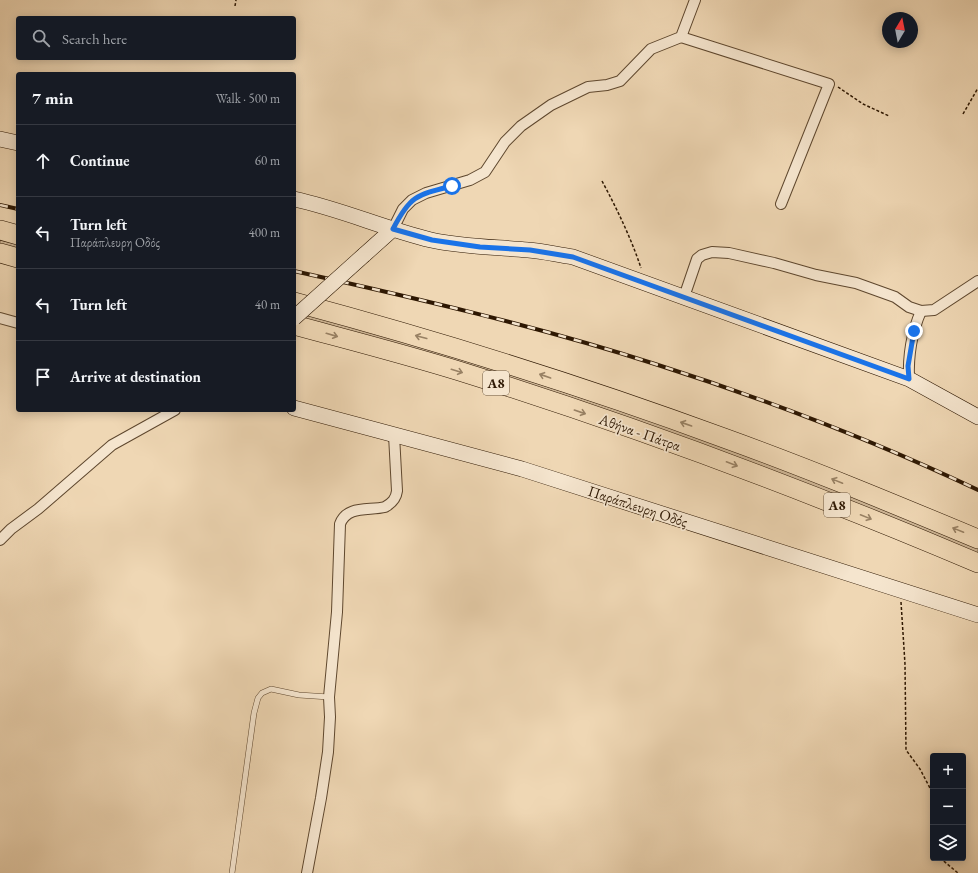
<!DOCTYPE html>
<html lang="en">
<head>
<meta charset="utf-8">
<style>
  body { margin:0; font-family:"EB Garamond",serif; background:#242831; color:#f1f3f6 }
  .controls { position:absolute; right:12px; bottom:12px; display:grid; overflow:hidden; border-radius:4px; box-shadow:0 2px 10px #0003 }
  .controls button { width:36px; height:36px; display:grid; place-items:center; padding:0; border:0; border-bottom:1px solid #363941; background:#171b24; color:#f1f3f6; font:20px sans-serif }
  .compass { position:absolute; left:882px; top:12px; width:36px; height:36px; border-radius:50%; background:#171b24; box-shadow:0 2px 10px #0003; rotate:10deg }
  .stop { position:absolute; width:12px; height:12px; margin:-9px; border:3px solid #1a73e8; border-radius:50%; background:#fff }
  .stop.end { background:#1a73e8; border-color:#fff; box-shadow:0 1px 4px #0008 }
  .list { margin:0; padding:0; list-style:none }
  h2 { display:flex; justify-content:space-between; align-items:center; height:52px; margin:0; padding:0 16px; font-size:17px }
  h2 small { font-size:13px; font-weight:400; color:#9ea1a6 }
  .list li { display:grid; grid-template-columns:26px 1fr auto; gap:12px; align-items:center; box-sizing:border-box; height:72px; padding:0 16px; border-top:1px solid #363941 }
  .list b { display:block; font-size:15px; white-space:nowrap }
  .list p { margin:0; font-size:13px; white-space:nowrap; color:#9ea1a6 }
  .list em { font-size:13px; font-style:normal; color:#9ea1a6 }
  .icon { flex:none; width:22px; height:22px; fill:none; stroke:currentColor; stroke-width:2; stroke-linecap:round; stroke-linejoin:round }
  .map { position:relative; flex:none; width:978px; height:873px; overflow:hidden }
  .search { position:absolute; background:#171b24; box-shadow:0 2px 10px #0003; left:16px; top:16px; width:280px; height:44px; display:flex; align-items:center; gap:10px; box-sizing:border-box; padding:0 14px; border-radius:4px; color:#9ea1a6; font-size:15px }
  .panel { position:absolute; background:#171b24; box-shadow:0 2px 10px #0003; left:16px; top:72px; width:280px; height:340px; border-radius:4px }
  .map>svg:first-child { display:block }
</style>
</head>
<body>
<div class="map">
<svg width="978" height="873" viewBox="0 0 978 873">
  <rect width="100%" height="100%" fill="#efd7b4"/>
  <filter id="stains"><feTurbulence type="fractalNoise" baseFrequency=".005" numOctaves="4"/><feColorMatrix values="0 0 0 0 .2 0 0 0 0 .09 0 0 0 0 .02 0 0 0 .5 -.17"/></filter>
  <radialGradient id="worn" r=".72"><stop offset=".6" stop-color="#630" stop-opacity="0"/><stop offset="1" stop-color="#630" stop-opacity=".3"/></radialGradient>
  <g fill="#ceb696" stroke="#7e664c">
    <polygon points="0,240 18,244 18,249 0,245"/>
    <path d="M294,311C437,350 579,395 719,445C802,475 883,509 964,543L978,548V554L294,316Z"/>
  </g>
  <g fill="none" stroke-linecap="round" stroke-linejoin="round">
    <g stroke="#5e472e" stroke-width="6">
      <polyline id="lane" points="232,873 254,713 258,698 262,693 271,689 299,695 329,697"/>
    </g>
    <g stroke="#5e472e" stroke-width="12">
      <g id="street">
        <polyline points="681,37 829,84 781,204"/>
        <polyline points="393,229 403,209 412,200 426,193 470,180 485,172 505,142 521,126 551,105 588,87 607,85 620,81 651,49 681,37 695,0"/>
        <polyline points="684,297 697,259 702,255 712,252 729,253 774,263 816,275 856,283 895,297 909,307 921,311 934,310 978,281"/>
        <polyline points="0,318 18,323"/>
        <path d="M909,379C908,356 912,332 921,311"/>
        <polyline points="0,540 11,529 38,509 112,445 175,410"/>
        <path d="M307,873L321,798L328,752L330,717L329,697L337,612L340,524C347,505 369,511 385,507C392,503 396,499 397,491L394,435"/>
      </g>
    </g>
    <g stroke="#2d1702" stroke-width="16">
      <g id="secondary">
        <polyline points="0,139 18,143"/>
        <path d="M294,199C341,209 385,229 431,240C463,247 496,247 528,250C543,251 558,255 573,257L909,379L978,417"/>
        <polyline points="364,255 393,229"/>
        <polyline points="294,408 522,469 978,615"/>
      </g>
    </g>
    <g stroke="#2d1702" stroke-width="20">
      <g id="highway">
        <polyline points="0,230 18,235"/>
        <polyline points="0,253 18,258"/>
        <path d="M294,302C439,341 583,386 724,438C810,469 894,504 978,539"/>
        <path d="M294,325C349,340 404,354 459,371C635,426 808,491 978,563"/>
      </g>
    </g>
    <g stroke="#2d1702" stroke-width="1.5" stroke-dasharray="3 2" stroke-linecap="butt">
      <polyline points="235,6 236,0"/>
      <polyline points="838,87 863,104 889,116"/>
      <polyline points="963,114 978,88"/>
      <path d="M602,181C617,209 631,238 641,268"/>
      <polyline points="901,602 905,664 906,750 920,769 931,790 933,804"/>
      <polyline points="940,858 958,873"/>
    </g>
    <use href="#lane" stroke="#f5e5ce" stroke-width="5"/>
    <use href="#street" stroke="#f5e5ce" stroke-width="10"/>
    <use href="#secondary" stroke="#f5e5ce" stroke-width="15"/>
    <use href="#highway" stroke="#efd7b4" stroke-width="19"/>
    <g stroke="#2d1702" stroke-width="4">
      <g id="rail">
        <polyline points="0,205 18,209"/>
        <path d="M294,271C415,298 537,326 655,364C765,399 873,440 978,490"/>
      </g>
    </g>
    <use href="#rail" stroke="#f5e5ce" stroke-width="2.5" stroke-dasharray="8" stroke-linecap="butt"/>
    <g stroke="#2d1702" stroke-width="16" stroke-linecap="butt">
      <polyline id="secondary-bridge" points="294,318 364,255"/>
    </g>
    <use href="#secondary-bridge" stroke="#f5e5ce" stroke-width="15"/>
  </g>
  <defs><path id="oneway-shaft" d="M-6 0H5M1.5-3L5.5 0L1.5 3" fill="none" stroke-width="1.6" stroke-linecap="round" stroke-linejoin="round"/></defs>
  <g stroke="#988164">
    <use href="#oneway-shaft" transform="translate(332 335) rotate(16)"/>
    <use href="#oneway-shaft" transform="translate(421 337) rotate(-165)"/>
    <use href="#oneway-shaft" transform="translate(457 371) rotate(17)"/>
    <use href="#oneway-shaft" transform="translate(545 376) rotate(-161)"/>
    <use href="#oneway-shaft" transform="translate(580 412) rotate(19)"/>
    <use href="#oneway-shaft" transform="translate(686 424) rotate(-161)"/>
    <use href="#oneway-shaft" transform="translate(732 464) rotate(21)"/>
    <use href="#oneway-shaft" transform="translate(837 481) rotate(-158)"/>
    <use href="#oneway-shaft" transform="translate(866 517) rotate(22)"/>
    <use href="#oneway-shaft" transform="translate(958 530) rotate(-158)"/>
  </g>
  <g fill="none" stroke-linecap="round" stroke-linejoin="round">
    <path stroke="#1a73e8" stroke-width="5" d="M452,186C416,195 410,196 393,229L432,240L480,247L530,250L573,257L909,379L908,366L914,331"/>
  </g>
  <g text-anchor="middle" dominant-baseline="central" stroke-width="3.5" stroke-linejoin="round" paint-order="stroke">
    <g fill="#f5e5ce" stroke="#69553f" stroke-width="1">
      <rect x="483" y="371" width="26" height="24" rx="3"/>
      <rect x="824" y="493" width="26" height="24" rx="3"/>
    </g>
    <g font-size="14" font-weight="bold" fill="#2d1702">
      <text x="496" y="383">Α8</text>
      <text x="837" y="505">Α8</text>
    </g>
    <g font-size="15" fill="#2d1702" stroke="#f5e5ce">
      <text transform="translate(640 432) rotate(19)">Αθήνα - Πάτρα</text>
      <text transform="translate(638 506) rotate(18)">Παράπλευρη Οδός</text>
    </g>
  </g>
  <rect width="100%" height="100%" filter="url(#stains)"/>
  <rect width="100%" height="100%" fill="url(#worn)"/>
</svg>
<div class="controls">
<button>+</button>
<button>−</button>
<button><svg class="icon" aria-label="layers" viewBox="0 0 24 24"><path d="M12 4l9 5-9 5-9-5zM3 14l9 5 9-5"/></svg></button>
</div>
<svg class="compass" viewBox="-18 -18 36 36"><path d="M0-13l5 13h-10z" fill="#e53935"/><path d="M0 13l5-13h-10z" fill="#9ea1a6"/></svg>
<div class="stop" style="left:452px;top:186px"></div>
<div class="stop end" style="left:914px;top:331px"></div>
<div class="search"><svg class="icon" aria-label="search" viewBox="0 0 24 24"><circle cx="10" cy="10" r="6"/><path d="M15 15l6 6"/></svg>Search here</div>
<section class="panel">
<h2>7 min<small>Walk · 500 m</small></h2>
<ul class="list">
<li><svg class="icon" aria-label="ahead" viewBox="0 0 24 24"><path d="M12 20V5M6 11l6-6 6 6"/></svg><div><b>Continue</b></div><em>60 m</em></li>
<li><svg class="icon" aria-label="left" viewBox="0 0 24 24"><path d="M17 20v-9H6M10 6l-5 5 5 5"/></svg><div><b>Turn left</b><p>Παράπλευρη Οδός</p></div><em>400 m</em></li>
<li><svg class="icon" aria-label="left" viewBox="0 0 24 24"><path d="M17 20v-9H6M10 6l-5 5 5 5"/></svg><div><b>Turn left</b></div><em>40 m</em></li>
<li><svg class="icon" aria-label="arrive" viewBox="0 0 24 24"><path d="M6 21V4h12l-3 4 3 4H6"/></svg><div><b>Arrive at destination</b></div></li>
</ul>
</section>
</div>
</body>
</html>
